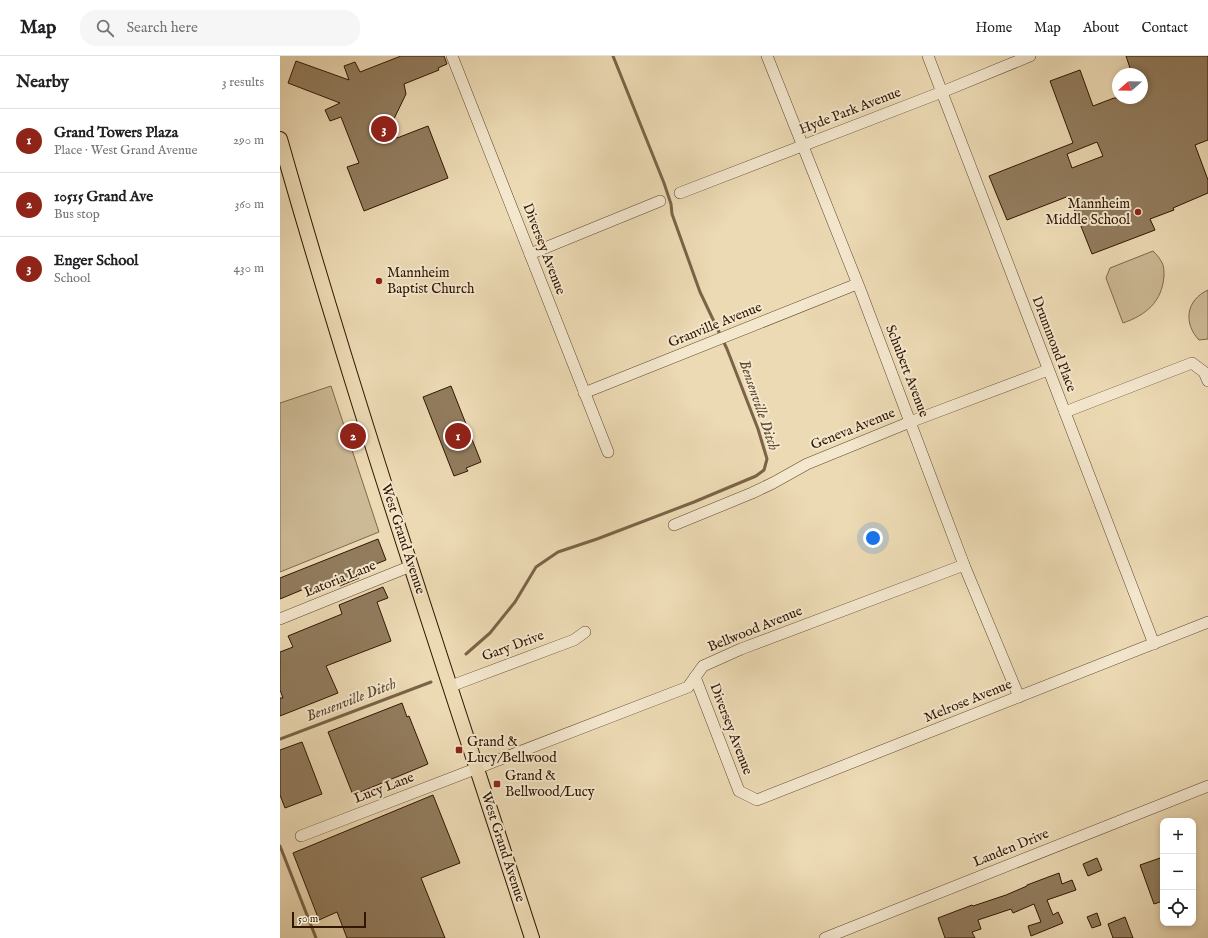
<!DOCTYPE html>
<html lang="en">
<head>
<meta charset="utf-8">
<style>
  body { margin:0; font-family:"IM FELL English",serif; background:#f6f6f6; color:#202124 }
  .controls { position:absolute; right:12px; bottom:12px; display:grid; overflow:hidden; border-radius:8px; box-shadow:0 2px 6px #0003 }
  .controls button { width:36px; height:36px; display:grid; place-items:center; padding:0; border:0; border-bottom:1px solid #e0e0e0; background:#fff; color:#202124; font:20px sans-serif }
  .compass { position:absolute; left:832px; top:12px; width:36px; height:36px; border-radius:50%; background:#fff; box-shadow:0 2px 6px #0003; rotate:250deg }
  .scale { position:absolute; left:12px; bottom:10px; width:74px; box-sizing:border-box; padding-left:4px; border:2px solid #311600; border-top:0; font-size:11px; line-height:14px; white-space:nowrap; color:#311600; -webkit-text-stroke:3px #f3e7ce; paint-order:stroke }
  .you { position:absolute; left:593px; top:482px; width:14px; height:14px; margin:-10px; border:3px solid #fff; border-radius:50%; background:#1a73e8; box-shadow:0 0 0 6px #1a73e833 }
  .badge { display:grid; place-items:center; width:26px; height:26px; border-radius:50%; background:#8f2418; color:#fff; font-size:13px; font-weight:700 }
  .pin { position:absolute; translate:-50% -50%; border:2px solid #fff; box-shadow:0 1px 4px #0006 }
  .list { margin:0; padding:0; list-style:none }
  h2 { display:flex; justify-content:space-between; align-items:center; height:52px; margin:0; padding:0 16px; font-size:17px }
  h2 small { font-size:13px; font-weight:400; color:#757577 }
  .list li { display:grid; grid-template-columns:26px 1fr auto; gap:12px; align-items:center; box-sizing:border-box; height:64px; padding:0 16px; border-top:1px solid #e0e0e0 }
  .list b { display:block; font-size:15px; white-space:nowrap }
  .list p { margin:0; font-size:13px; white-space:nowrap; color:#757577 }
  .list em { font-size:13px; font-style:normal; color:#757577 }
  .icon { flex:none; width:22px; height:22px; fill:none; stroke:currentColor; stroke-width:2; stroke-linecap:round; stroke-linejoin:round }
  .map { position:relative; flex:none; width:928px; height:882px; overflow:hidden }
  header { display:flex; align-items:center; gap:24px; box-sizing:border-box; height:56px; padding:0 20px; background:#fff; border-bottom:1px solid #e0e0e0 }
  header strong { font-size:19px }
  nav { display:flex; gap:22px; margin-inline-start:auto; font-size:14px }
  .search { width:280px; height:36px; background:#f6f6f6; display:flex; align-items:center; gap:10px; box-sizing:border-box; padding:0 14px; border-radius:16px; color:#757577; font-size:15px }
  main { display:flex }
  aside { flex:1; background:#fff }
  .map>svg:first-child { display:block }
</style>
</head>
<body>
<header>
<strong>Map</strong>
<div class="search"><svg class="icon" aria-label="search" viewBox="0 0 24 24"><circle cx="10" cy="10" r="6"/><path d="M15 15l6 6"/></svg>Search here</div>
<nav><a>Home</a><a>Map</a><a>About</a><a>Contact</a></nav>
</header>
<main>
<aside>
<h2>Nearby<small>3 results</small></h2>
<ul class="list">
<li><span class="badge">1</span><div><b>Grand Towers Plaza</b><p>Place · West Grand Avenue</p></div><em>290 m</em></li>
<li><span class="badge">2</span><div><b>10515 Grand Ave</b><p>Bus stop</p></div><em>360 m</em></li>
<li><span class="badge">3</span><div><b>Enger School</b><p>School</p></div><em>430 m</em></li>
</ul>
</aside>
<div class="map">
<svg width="928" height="882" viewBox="0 0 928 882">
  <rect width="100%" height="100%" fill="#ecdab4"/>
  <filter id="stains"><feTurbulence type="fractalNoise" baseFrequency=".005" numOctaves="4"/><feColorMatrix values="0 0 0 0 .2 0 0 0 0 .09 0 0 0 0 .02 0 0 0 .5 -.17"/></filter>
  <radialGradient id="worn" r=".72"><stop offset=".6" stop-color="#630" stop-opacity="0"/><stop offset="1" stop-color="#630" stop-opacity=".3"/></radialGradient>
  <g fill="#ccb995" stroke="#7e684a">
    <path d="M873,195C876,198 879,201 881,205C884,209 884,215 884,220C882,246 866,259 843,267L826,222L830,212Z"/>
    <path d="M928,234V283L919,284C903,267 906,244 928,234Z"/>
    <polygon points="51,330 99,476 0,516 0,347"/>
  </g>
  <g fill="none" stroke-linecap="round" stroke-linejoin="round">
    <g stroke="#7b6347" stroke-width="3">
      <polyline points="186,598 210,577 235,546 256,511 278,496 317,483 414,446 476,420 484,414 487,403 478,373 447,293 420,236 392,158 391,148 384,127 333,0"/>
      <polyline points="0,683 151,626"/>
      <polyline points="0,790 36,882"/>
    </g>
  </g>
  <g fill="#927c5e" stroke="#311600" fill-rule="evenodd">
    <polygon points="121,0 164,0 167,8 158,12 159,14 124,28 126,38 111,69 117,82 148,70 168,122 84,155 67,111 79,107 61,61 50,65 45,54 60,47 8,27 16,5 69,24 64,10 75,6 80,16"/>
    <path d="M846,0H928V84L915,89L928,124V137L893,152L894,154L870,163L875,174L812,198L789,140L727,164L709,120L793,87L770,25L800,14L813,50L834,42H862V18H852ZM817,86L823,100L792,112L787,98Z"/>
    <polygon points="171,330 201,406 186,412 188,415 174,420 143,341"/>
    <polygon points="98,483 106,504 76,516 79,522 60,530 58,524 31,536 29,531 0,543 0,522"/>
    <polygon points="103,531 108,542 97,546 111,585 46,610 58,637 0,660 0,642 3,642 0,634 0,596 13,591 8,580 62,558 59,549"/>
    <polygon points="122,647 127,661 129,660 148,708 73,739 48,676"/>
    <polygon points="22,686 42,738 5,752 0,739 0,694"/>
    <polygon points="153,739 180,807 141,822 165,882 67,882 57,856 39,864 13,797"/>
    <polygon points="883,801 883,845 874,848 860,809"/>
    <polygon points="817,802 822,814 808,820 803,808"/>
    <polygon points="779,817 782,828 792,824 796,834 767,844 773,859 778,856 783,867 751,880 748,870 761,866 754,848 733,857 731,853 698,864 701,873 692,876 695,882 665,882 658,862 692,849 693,850 726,839 747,830 747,829"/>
    <polygon points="817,857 821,869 812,872 807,861"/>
    <polygon points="845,861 853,882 833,882 828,868"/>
  </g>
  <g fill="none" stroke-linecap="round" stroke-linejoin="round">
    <g stroke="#60472d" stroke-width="12">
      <g id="minor">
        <polyline points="172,0 328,396"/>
        <polyline points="487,0 581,236 684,509 739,641"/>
        <polyline points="648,0 874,588"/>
        <polyline points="400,137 662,36 750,0"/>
        <polyline points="250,198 380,145"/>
        <polyline points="304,337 577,228"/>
        <polyline points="785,356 912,307 924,316 928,325"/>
        <polyline points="394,469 472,437 493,427 527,408 630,366 768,314"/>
        <polyline points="0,563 131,510"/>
        <polyline points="415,621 459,735 477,744 928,566"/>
        <polyline points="171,630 294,584 305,576"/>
        <polyline points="21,780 408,631 423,610 461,593 684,509"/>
        <polyline points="545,882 928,730"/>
      </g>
    </g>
    <g stroke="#311600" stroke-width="16">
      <path id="major" d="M0,83C76,351 166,616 252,882"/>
    </g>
    <use href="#minor" stroke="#f3e7ce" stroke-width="11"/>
    <use href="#major" stroke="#ecdab4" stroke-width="14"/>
  </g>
  <g fill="#8f2418" stroke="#f3e7ce" stroke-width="1.5">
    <circle cx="858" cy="156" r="4"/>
    <circle cx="99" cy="225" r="4"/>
    <rect x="175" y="690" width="8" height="8" rx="2"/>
    <rect x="213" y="724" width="8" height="8" rx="2"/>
  </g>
  <g text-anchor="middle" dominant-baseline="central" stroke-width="4" stroke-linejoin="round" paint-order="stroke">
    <g font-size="14" fill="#311600" stroke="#f3e7ce">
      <text transform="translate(570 55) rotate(-21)">Hyde Park Avenue</text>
      <text transform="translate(264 193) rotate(69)">Diversey Avenue</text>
      <text transform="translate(435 269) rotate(-22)">Granville Avenue</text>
      <text transform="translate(774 288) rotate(69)">Drummond Place</text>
      <text transform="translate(627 315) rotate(69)">Schubert Avenue</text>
      <text transform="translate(573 373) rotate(-22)">Geneva Avenue</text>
      <text transform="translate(123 483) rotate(72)">West Grand Avenue</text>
      <text transform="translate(60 523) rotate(-22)">Latoria Lane</text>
      <text transform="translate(475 573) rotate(-22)">Bellwood Avenue</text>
      <text transform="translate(233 590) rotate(-20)">Gary Drive</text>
      <text transform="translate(688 645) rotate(-22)">Melrose Avenue</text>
      <text transform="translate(451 673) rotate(69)">Diversey Avenue</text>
      <text transform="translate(104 732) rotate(-21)">Lucy Lane</text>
      <text transform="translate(223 791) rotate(72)">West Grand Avenue</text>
      <text transform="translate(731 792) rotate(-22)">Landen Drive</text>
    </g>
    <g font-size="14" fill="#311600" stroke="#f3e7ce" text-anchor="start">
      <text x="850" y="148" text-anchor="end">Mannheim<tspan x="850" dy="16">Middle School</tspan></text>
      <text x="107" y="217">Mannheim<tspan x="107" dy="16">Baptist Church</tspan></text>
      <text x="187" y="686">Grand &amp;<tspan x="187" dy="16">Lucy/Bellwood</tspan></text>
      <text x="225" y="720">Grand &amp;<tspan x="225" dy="16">Bellwood/Lucy</tspan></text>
    </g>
    <g font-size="15" font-style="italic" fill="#624a30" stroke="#f3e7ce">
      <text transform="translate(479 349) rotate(71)">Bensenville Ditch</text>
      <text transform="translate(71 644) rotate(-21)">Bensenville Ditch</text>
    </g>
  </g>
  <rect width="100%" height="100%" filter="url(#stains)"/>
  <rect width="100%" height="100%" fill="url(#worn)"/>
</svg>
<div class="controls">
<button>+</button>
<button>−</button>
<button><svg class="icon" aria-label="locate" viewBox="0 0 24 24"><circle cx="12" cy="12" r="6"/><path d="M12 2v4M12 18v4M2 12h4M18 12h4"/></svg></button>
</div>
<svg class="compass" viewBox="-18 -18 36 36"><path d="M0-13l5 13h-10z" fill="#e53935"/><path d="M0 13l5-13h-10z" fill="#757577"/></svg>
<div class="scale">50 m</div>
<div class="you"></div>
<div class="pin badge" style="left:178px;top:380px">1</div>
<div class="pin badge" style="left:73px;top:380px">2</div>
<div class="pin badge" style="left:104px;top:73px">3</div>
</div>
</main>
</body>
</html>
